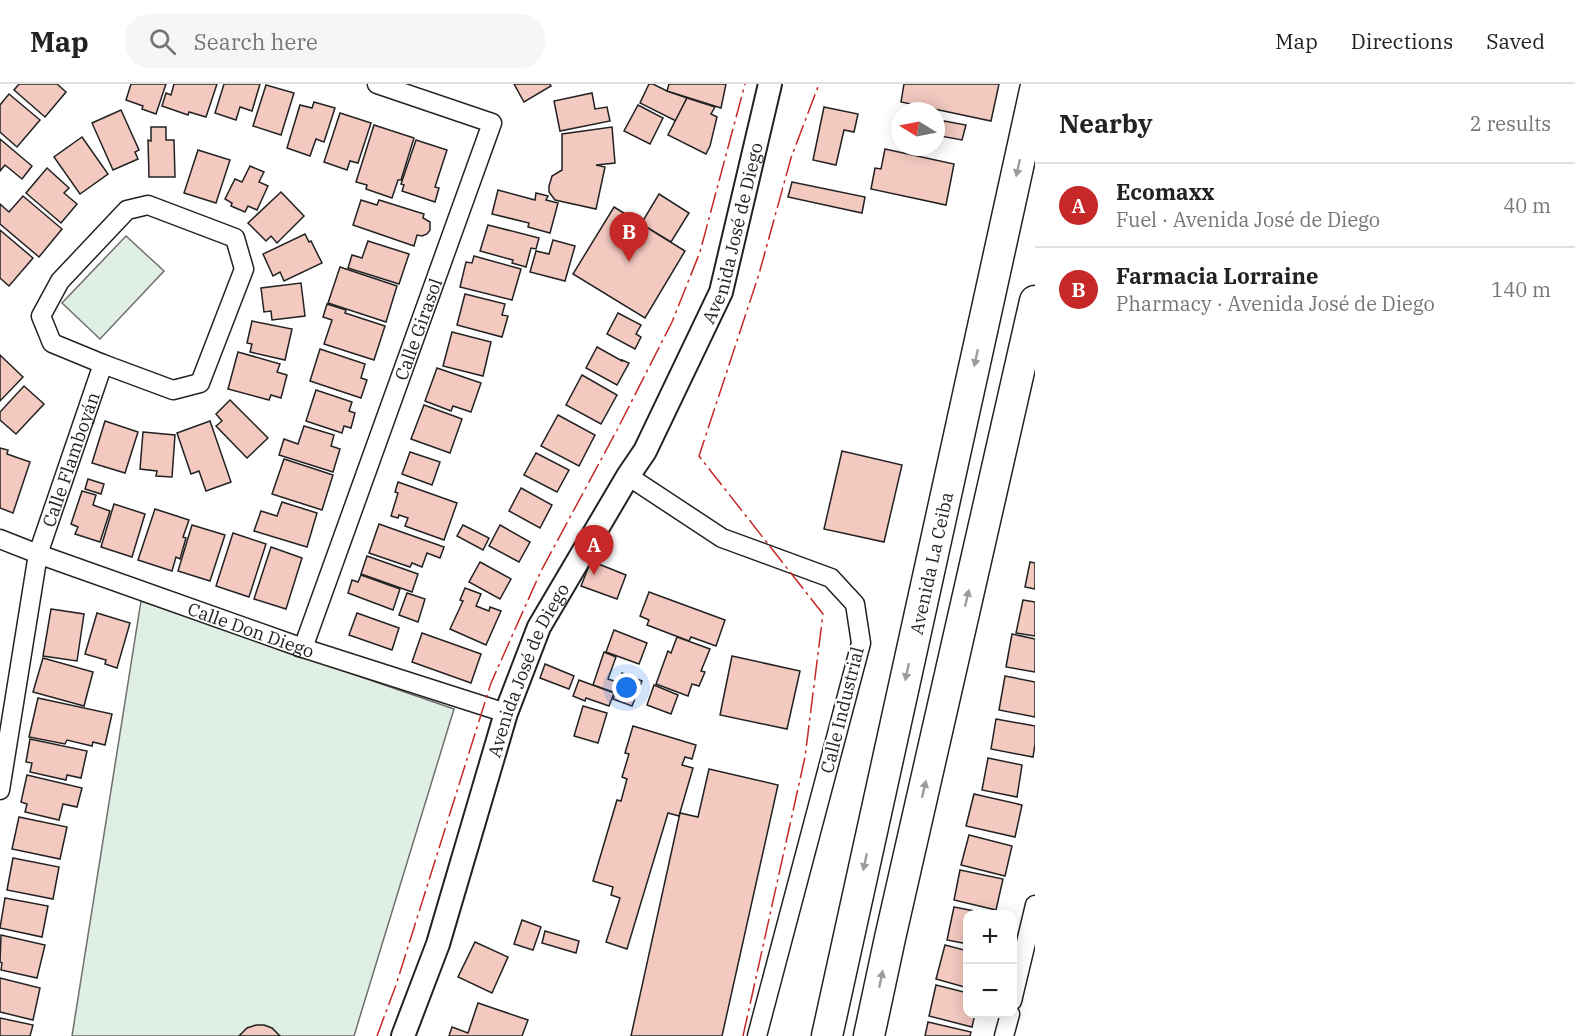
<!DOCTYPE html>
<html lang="en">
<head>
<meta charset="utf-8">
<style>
  body { margin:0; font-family:"IBM Plex Serif",serif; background:#f6f6f6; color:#222 }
  .controls { position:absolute; right:18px; bottom:18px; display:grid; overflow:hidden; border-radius:12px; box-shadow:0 3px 15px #0003 }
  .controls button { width:54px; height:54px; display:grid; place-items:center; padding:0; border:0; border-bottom:2px solid #e0e0e0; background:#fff; color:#222; font:30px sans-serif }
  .compass { position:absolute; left:891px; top:18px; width:54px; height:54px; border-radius:50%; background:#fff; box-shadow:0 3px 15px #0003; rotate:280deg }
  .you { position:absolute; left:627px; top:604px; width:21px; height:21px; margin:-15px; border:4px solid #fff; border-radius:50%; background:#1a73e8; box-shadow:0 0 0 9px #1a73e833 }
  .badge { display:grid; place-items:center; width:39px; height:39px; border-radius:50%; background:#c62828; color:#fff; font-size:20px; font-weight:700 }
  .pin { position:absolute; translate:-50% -50px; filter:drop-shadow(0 2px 3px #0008) }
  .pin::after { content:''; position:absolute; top:32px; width:21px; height:18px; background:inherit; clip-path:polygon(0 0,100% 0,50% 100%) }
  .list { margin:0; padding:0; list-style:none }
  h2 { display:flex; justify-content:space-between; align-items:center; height:78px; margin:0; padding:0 24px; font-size:26px }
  h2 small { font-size:20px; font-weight:400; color:#767676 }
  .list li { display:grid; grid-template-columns:39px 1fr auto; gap:18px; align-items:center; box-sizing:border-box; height:84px; padding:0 24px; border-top:2px solid #e0e0e0 }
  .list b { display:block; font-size:22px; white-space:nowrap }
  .list p { margin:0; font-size:20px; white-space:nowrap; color:#767676 }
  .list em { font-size:20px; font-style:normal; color:#767676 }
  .icon { flex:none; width:33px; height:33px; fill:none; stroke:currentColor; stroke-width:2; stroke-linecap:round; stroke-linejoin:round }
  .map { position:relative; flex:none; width:1035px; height:952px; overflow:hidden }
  header { display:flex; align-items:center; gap:36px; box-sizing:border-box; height:84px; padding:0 30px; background:#fff; border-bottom:2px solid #e0e0e0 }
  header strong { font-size:28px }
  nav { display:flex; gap:33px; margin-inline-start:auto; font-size:21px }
  .search { width:420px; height:54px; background:#f6f6f6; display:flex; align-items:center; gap:15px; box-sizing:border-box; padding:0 21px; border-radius:24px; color:#767676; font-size:22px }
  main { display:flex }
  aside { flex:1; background:#fff }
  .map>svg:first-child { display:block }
</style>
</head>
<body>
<header>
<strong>Map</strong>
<div class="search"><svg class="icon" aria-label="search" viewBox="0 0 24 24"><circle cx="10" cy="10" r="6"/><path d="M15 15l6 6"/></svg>Search here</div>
<nav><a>Map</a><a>Directions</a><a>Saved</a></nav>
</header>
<main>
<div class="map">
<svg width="1035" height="952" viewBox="0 0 1035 952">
  <rect width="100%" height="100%" fill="#fff"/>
  <g fill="#e0efe3" stroke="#6f6f6f" stroke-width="1.5">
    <polygon points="126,152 164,187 100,255 62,219"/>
    <polygon points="141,517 454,625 354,952 72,952"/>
  </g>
  <g fill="#f3c9c0" stroke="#222" stroke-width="1.5">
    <polygon points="19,0 57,0 66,8 45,33 14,6"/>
    <polygon points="131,0 166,0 156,30 142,25 143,22 126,16"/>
    <polygon points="174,0 217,0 206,33 189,28 188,31 162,22 166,9 171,11"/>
    <polygon points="224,0 260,0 252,27 240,23 236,36 215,29"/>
    <polygon points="514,0 550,0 551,2 524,18"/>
    <polygon points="649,0 653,0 667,7 687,14 676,37 640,19"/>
    <polygon points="669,0 726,0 721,24 667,7"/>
    <polygon points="904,0 999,0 991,37 901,18"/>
    <polygon points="266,1 294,9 281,51 253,42"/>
    <polygon points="592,9 595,25 607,23 610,37 560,47 554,17"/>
    <polygon points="9,10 40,36 17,63 0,48 0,21"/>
    <polygon points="687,14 715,23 711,30 717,33 710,62 706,70 668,51"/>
    <polygon points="314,18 335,24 324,58 316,55 310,72 287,64 300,21 312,24"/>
    <polygon points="638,21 663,34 650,60 624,47"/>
    <polygon points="824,23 858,30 854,48 844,46 836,81 813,76"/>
    <polygon points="121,26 139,66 135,68 138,75 113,86 92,39"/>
    <polygon points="340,29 371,39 358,79 350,77 347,86 324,78"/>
    <polygon points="944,37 966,41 962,56 940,52"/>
    <polygon points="374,41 414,54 401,96 398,96 392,114 366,105 367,101 356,98"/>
    <polygon points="151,43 166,43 166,56 174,56 175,93 149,93 148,56 151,57"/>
    <polygon points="612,43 615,79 596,81 605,83 596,125 555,116 549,108 549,102 552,92 562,86 562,50"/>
    <polygon points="82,53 108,90 80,110 54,73"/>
    <polygon points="0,55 32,82 22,95 5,81 0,87"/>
    <polygon points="416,56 447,66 435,103 439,104 435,118 402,107 404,101 401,100"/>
    <polygon points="885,65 954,80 946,121 871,105 875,84 881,85"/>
    <polygon points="198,66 230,76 216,119 184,109"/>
    <polygon points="250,82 264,88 259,98 268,102 257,126 248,122 245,128 231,122 232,119 225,115 235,95 242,98"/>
    <polygon points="47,84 69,104 64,109 77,120 61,139 26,109"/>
    <polygon points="792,98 865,113 862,129 788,113"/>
    <polygon points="498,106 535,116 536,109 548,112 546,116 558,119 550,149 528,143 529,139 492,130"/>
    <polygon points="281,108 304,132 277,159 271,152 266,157 248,139"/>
    <polygon points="659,110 689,129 671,158 641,140"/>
    <polygon points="23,112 62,145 39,173 0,140 0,120 9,128"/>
    <polygon points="361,116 377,121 379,116 424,130 423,134 430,138 430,146 427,150 422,152 417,151 414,162 353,141"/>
    <polygon points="614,123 685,167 645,234 573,190"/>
    <polygon points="488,141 539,154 536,165 531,164 526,183 512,179 513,176 480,167"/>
    <polygon points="0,146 33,174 9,202 0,194"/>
    <polygon points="305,150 309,158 311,157 322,179 284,197 280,188 273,192 263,170"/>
    <polygon points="553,156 575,162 565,197 530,188 536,167 549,170"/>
    <polygon points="368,157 409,170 399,200 348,184 352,171 362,174"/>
    <polygon points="474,172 521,185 512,216 460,203 466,178 472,179"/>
    <polygon points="340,183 397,202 386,238 328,219"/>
    <polygon points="301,199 305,232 272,236 271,227 264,228 261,204"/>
    <polygon points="465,210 505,220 502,231 508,232 502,253 457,241"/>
    <polygon points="327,220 346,226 345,229 385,242 374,276 324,260 332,236 323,233"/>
    <polygon points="618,229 641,241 636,250 641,253 635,265 607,250"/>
    <polygon points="252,237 292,245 285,276 250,268 252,260 247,259"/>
    <polygon points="452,248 491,258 483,292 443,282"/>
    <polygon points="597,263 622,277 622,276 629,279 617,301 586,284"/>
    <polygon points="320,265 365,280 361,294 367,296 361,314 310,297"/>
    <polygon points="238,268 280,280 277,288 287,291 281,314 271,311 269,316 228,305"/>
    <polygon points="0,271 23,293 0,317"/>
    <polygon points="437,284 481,299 471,328 453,322 451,327 425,317"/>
    <polygon points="582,291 617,311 601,340 566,321"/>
    <polygon points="24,302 44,320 16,350 0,336 0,328"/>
    <polygon points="316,306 352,318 349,327 355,329 351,344 344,342 342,349 306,337"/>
    <polygon points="230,316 268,354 247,374 216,342 222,337 216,330"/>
    <polygon points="424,321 462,335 450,369 411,355"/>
    <polygon points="558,331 595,351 579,382 541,362"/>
    <polygon points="105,337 138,348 125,389 92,379"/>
    <polygon points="210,337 231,398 206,407 199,387 191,390 177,349"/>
    <polygon points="304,342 334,351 331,362 340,365 333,388 279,371 284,355 298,360"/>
    <polygon points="143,348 175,351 172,393 156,392 157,387 140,385"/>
    <polygon points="0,364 8,366 7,370 30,378 13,429 0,424"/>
    <polygon points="842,367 902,381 884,458 824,445"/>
    <polygon points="410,368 440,378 432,401 402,390"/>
    <polygon points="536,369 569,386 557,408 524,391"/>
    <polygon points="284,375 333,391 322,426 272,410"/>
    <polygon points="88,395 104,400 101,410 85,405"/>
    <polygon points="398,398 457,419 444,456 405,442 408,434 399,431 398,434 391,432 398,409 395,408"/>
    <polygon points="521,404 552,421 540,444 509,427"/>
    <polygon points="82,407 96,411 93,421 110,427 100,458 75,450 78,443 71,440"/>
    <polygon points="282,418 317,429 307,463 254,447 261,427 277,432"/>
    <polygon points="114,420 145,430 132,473 101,463"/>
    <polygon points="155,425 189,436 183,453 186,454 180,475 176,473 172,487 138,476"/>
    <polygon points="379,440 444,463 440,474 427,469 422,483 412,479 410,483 369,469"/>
    <polygon points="192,441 225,451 210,497 178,487"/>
    <polygon points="463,441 489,454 483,466 457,452"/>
    <polygon points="500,441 530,458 519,478 489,462"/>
    <polygon points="233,449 266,460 249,513 216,502"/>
    <polygon points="271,463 302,474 286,525 254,515"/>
    <polygon points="367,472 418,490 412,508 361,490"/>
    <polygon points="591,477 626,491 617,515 581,502"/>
    <polygon points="480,478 511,495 500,515 469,498"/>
    <polygon points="1030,478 1035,479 1035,505 1025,503"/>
    <polygon points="361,491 400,505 393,526 348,509 352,496 358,498"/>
    <polygon points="465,504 481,510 476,522 489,527 490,523 501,527 486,561 450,545 463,517 460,516"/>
    <polygon points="649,508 725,536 716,562 691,553 689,557 647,541 649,536 640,532"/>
    <polygon points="407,509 425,515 418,538 399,531"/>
    <polygon points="1023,516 1035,518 1035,552 1016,549"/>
    <polygon points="51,525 84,530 77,577 43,572"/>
    <polygon points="97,529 130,539 117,584 105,580 106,576 85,570"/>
    <polygon points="357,529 399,544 392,566 349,551"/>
    <polygon points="614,546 647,559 639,580 606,568"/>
    <polygon points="422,549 481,570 471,599 412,578"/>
    <polygon points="1012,550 1035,555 1035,588 1006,583"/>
    <polygon points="677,553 710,565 701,587 705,588 699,602 692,600 688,612 656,600 668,567 671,569"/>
    <polygon points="604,568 616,573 608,595 617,598 613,608 593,601"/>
    <polygon points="732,572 800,587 787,645 720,631"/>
    <polygon points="43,574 93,588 84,622 33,608"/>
    <polygon points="545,580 574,592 569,605 540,594"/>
    <polygon points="622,589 642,597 632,622 613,615"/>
    <polygon points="1005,592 1035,598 1035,633 999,626"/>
    <polygon points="579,596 614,609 609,622 586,614 585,617 573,612"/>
    <polygon points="654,601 678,611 671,630 647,621"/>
    <polygon points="38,614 112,630 105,661 93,658 92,662 67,656 65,660 29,653"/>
    <polygon points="583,622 607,629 598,659 574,652"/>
    <polygon points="996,635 1035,642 1035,660 1033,673 991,665"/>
    <polygon points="633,642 696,661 692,675 685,673 682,681 693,684 679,732 668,729 627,865 606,858 620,814 611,811 613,803 593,797 617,716 621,717 627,695 622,693 629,670 625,669"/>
    <polygon points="30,655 87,667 81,694 67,691 66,696 30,688 32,679 26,678"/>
    <polygon points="988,674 1022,681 1017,713 982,706"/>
    <polygon points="709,685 778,701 722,952 631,952 680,729 698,733"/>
    <polygon points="27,691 82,704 77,723 63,720 59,736 25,728 27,720 21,718"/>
    <polygon points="974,710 1022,721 1015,753 966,742"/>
    <polygon points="19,733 67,743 60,775 12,765"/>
    <polygon points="969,751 1012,762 1005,792 961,781"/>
    <polygon points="13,774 59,783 53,815 7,806"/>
    <polygon points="960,786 1003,795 996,826 954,816"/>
    <polygon points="5,814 48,822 42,853 0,844"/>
    <polygon points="954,823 990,830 968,830 968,860 947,856"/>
    <polygon points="522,836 541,843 533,866 514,860"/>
    <polygon points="545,847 579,857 576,869 542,859"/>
    <polygon points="1,851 45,861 37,894 1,886 2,879 0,878"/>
    <polygon points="475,858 508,873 492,909 458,893"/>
    <polygon points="945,861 968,867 968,904 936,895"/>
    <polygon points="0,894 40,904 33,936 0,928"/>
    <polygon points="936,901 968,909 968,930 975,930 972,943 929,932"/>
    <polygon points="478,919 528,936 522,952 449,952 452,943 468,949"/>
    <polygon points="0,934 33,941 30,952 0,952"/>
    <polygon points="928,938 971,948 970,952 925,952"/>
    <polygon points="256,941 264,941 272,944 280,952 239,952 247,944"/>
  </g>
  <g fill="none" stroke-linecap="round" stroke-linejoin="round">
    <g stroke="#222" stroke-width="21">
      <g id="minor">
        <polygon points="148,121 235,154 244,185 200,299 173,306 103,280 52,259 41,232 60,197 127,126"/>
        <polyline points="628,392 722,454 831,494 855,520 861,559 757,952"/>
        <path id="s1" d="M0,455L38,470L303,564L506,629"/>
        <path id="s2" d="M303,564L492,39L377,0"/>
        <path id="s3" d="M0,706L38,470L103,280"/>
        <polyline points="1012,917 1035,821"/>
        <polyline points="1004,952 1010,930"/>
      </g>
    </g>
    <g stroke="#222" stroke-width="26">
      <g id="tertiary">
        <path id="s4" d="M403,952L438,860L506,629L539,543L628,392L645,367L721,208L770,0"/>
      </g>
    </g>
    <g stroke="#222" stroke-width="33">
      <g id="trunk">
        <path id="s5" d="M827,952L1035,6"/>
        <polyline points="869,952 890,854 1035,217"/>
      </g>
    </g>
    <use href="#minor" stroke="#fff" stroke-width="18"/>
    <use href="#tertiary" stroke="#fff" stroke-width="22"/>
    <use href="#trunk" stroke="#fff" stroke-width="30"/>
    <g stroke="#c62828" stroke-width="1.5" stroke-dasharray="21 4.5 3 4.5" stroke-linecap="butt">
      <polyline points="377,952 396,901 491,599 541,487 617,346 672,238 700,168 745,0"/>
      <polyline points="743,952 805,673 823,530 699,372 759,190 791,74 819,0"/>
    </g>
  </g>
  <defs><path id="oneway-solid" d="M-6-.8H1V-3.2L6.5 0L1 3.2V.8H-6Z" transform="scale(1.5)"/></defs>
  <g fill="#9c9c9c">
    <use href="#oneway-solid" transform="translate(1018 84) rotate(102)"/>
    <use href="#oneway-solid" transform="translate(976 274) rotate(102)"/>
    <use href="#oneway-solid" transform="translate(967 514) rotate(-77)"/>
    <use href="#oneway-solid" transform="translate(907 588) rotate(102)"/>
    <use href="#oneway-solid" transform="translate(924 705) rotate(-77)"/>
    <use href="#oneway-solid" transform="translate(865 778) rotate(102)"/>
    <use href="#oneway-solid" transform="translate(881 895) rotate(-78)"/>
  </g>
  <g text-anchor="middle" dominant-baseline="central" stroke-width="4.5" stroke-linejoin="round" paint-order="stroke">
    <g font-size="18" fill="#222" stroke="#fff">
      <text stroke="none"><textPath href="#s4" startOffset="873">Avenida José de Diego</textPath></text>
      <text stroke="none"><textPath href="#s2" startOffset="339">Calle Girasol</textPath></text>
      <text stroke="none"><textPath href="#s3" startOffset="339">Calle Flamboyán</textPath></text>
      <text stroke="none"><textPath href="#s5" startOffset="484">Avenida La Ceiba</textPath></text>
      <text stroke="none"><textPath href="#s1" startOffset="267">Calle Don Diego</textPath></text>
      <text stroke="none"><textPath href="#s4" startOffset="387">Avenida José de Diego</textPath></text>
      <text transform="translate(842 626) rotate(-76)">Calle Industrial</text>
    </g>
  </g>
</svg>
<div class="controls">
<button>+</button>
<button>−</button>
</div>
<svg class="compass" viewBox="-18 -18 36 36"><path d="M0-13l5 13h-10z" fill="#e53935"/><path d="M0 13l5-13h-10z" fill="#767676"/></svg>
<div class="you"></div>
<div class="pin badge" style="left:594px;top:491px">A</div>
<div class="pin badge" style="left:629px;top:178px">B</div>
</div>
<aside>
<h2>Nearby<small>2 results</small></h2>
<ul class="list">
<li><span class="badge">A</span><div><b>Ecomaxx</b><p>Fuel · Avenida José de Diego</p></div><em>40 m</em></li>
<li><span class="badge">B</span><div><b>Farmacia Lorraine</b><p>Pharmacy · Avenida José de Diego</p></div><em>140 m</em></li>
</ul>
</aside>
</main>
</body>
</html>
